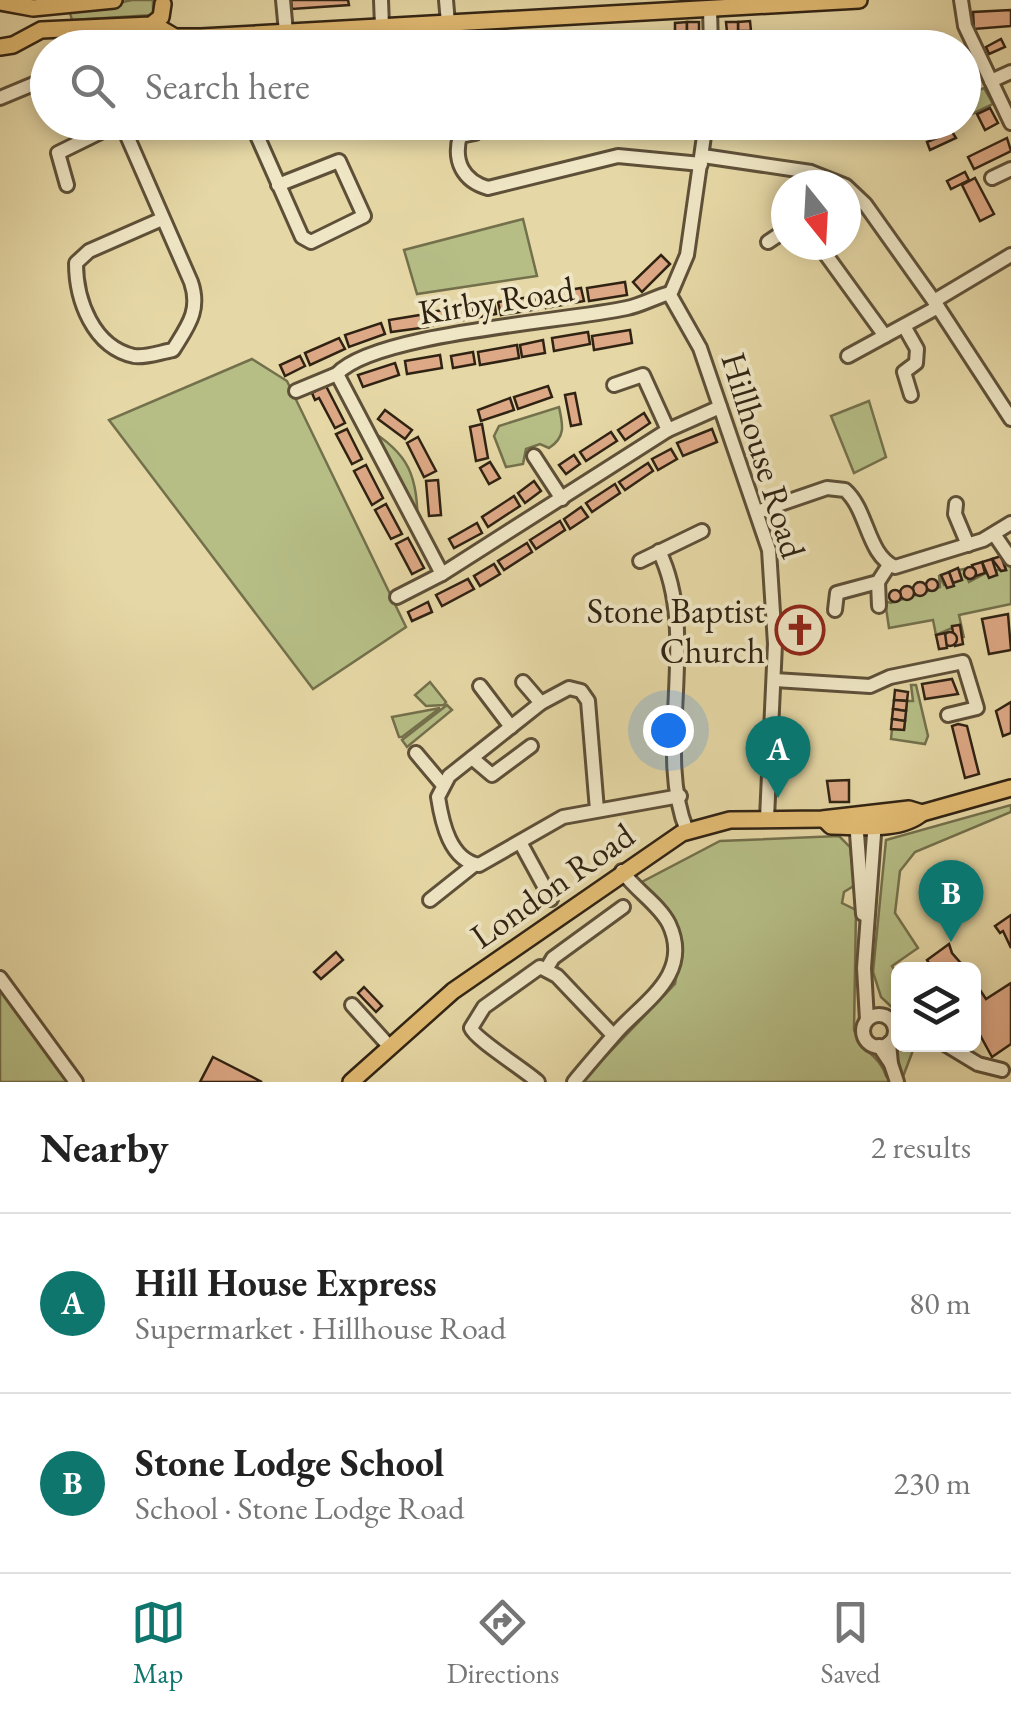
<!DOCTYPE html>
<html lang="en">
<head>
<meta charset="utf-8">
<style>
  body { margin:0; font-family:"EB Garamond",serif; background:#f6f6f6; color:#222 }
  .controls { position:absolute; right:30px; bottom:30px; display:grid; overflow:hidden; border-radius:15px; box-shadow:0 5px 15px #0003 }
  .controls button { width:90px; height:90px; display:grid; place-items:center; padding:0; border:0; border-bottom:2px solid #e0e0e0; background:#fff; color:#222; font:50px sans-serif }
  .compass { position:absolute; left:771px; top:170px; width:90px; height:90px; border-radius:50%; background:#fff; box-shadow:0 5px 15px #0003; rotate:162deg }
  .you { position:absolute; left:668px; top:730px; width:35px; height:35px; margin:-25px; border:8px solid #fff; border-radius:50%; background:#1a73e8; box-shadow:0 0 0 15px #1a73e833 }
  .badge { display:grid; place-items:center; width:65px; height:65px; border-radius:50%; background:#0f766e; color:#fff; font-size:32px; font-weight:700 }
  .pin { position:absolute; translate:-50% -82px; filter:drop-shadow(0 2px 5px #0008) }
  .pin::after { content:''; position:absolute; top:52px; width:35px; height:30px; background:inherit; clip-path:polygon(0 0,100% 0,50% 100%) }
  .list { margin:0; padding:0; list-style:none }
  h2 { display:flex; justify-content:space-between; align-items:center; height:130px; margin:0; padding:0 40px; font-size:42px }
  h2 small { font-size:32px; font-weight:400; color:#767676 }
  .list li { display:grid; grid-template-columns:65px 1fr auto; gap:30px; align-items:center; box-sizing:border-box; height:180px; padding:0 40px; border-top:2px solid #e0e0e0 }
  .list b { display:block; font-size:38px; white-space:nowrap }
  .list p { margin:0; font-size:32px; white-space:nowrap; color:#767676 }
  .list em { font-size:32px; font-style:normal; color:#767676 }
  .icon { flex:none; width:55px; height:55px; fill:none; stroke:currentColor; stroke-width:2; stroke-linecap:round; stroke-linejoin:round }
  .map { position:relative; flex:none; width:1011px; height:1082px; overflow:hidden }
  .search { position:absolute; background:#fff; box-shadow:0 5px 15px #0003; left:30px; right:30px; top:30px; height:110px; display:flex; align-items:center; gap:25px; box-sizing:border-box; padding:0 35px; border-radius:55px; color:#767676; font-size:38px }
  .sheet { height:490px; background:#fff }
  nav { display:flex; justify-content:space-around; align-items:center; box-sizing:border-box; height:140px; border-top:2px solid #e0e0e0; background:#fff; font-size:28px; color:#767676 }
  nav a { display:grid; justify-items:center; gap:5px }
  nav .on { color:#0f766e }
  .map>svg:first-child { display:block }
</style>
</head>
<body>
<div class="map">
<svg width="1011" height="1082" viewBox="0 0 1011 1082">
  <rect width="100%" height="100%" fill="#e6d8a6"/>
  <filter id="stains"><feTurbulence type="fractalNoise" baseFrequency=".002" numOctaves="4"/><feColorMatrix values="0 0 0 0 .2 0 0 0 0 .09 0 0 0 0 .02 0 0 0 .5 -.17"/></filter>
  <radialGradient id="worn" r=".72"><stop offset=".6" stop-color="#630" stop-opacity="0"/><stop offset="1" stop-color="#630" stop-opacity=".3"/></radialGradient>
  <g fill="#b6be86" stroke="#73704c" stroke-width="2.5">
    <polygon points="132,0 153,0 153,15 72,20 70,13"/>
    <polygon points="984,88 993,104 964,118 964,98"/>
    <polygon points="523,219 537,276 417,294 404,250"/>
    <polygon points="252,359 287,381 406,627 313,689 109,420"/>
    <polygon points="869,401 886,457 854,473 831,416"/>
    <path d="M559,407C563,425 566,437 549,448L540,444L526,449L523,464L506,467L494,436L499,426Z"/>
    <path d="M365,427C411,454 417,476 418,527Z"/>
    <polygon points="1002,556 1011,565 1011,604 959,615 964,638 959,625 936,635 933,620 889,628 885,601 891,603 940,587 939,575 944,585 962,580 959,570 964,569 969,582 986,573 997,575 996,570 1006,570"/>
    <polygon points="430,682 446,702 444,705 426,706 415,695"/>
    <polygon points="911,685 916,685 928,736 925,744 891,739 892,729 904,729 907,701 913,701"/>
    <polygon points="447,705 452,710 407,747 402,740"/>
    <polygon points="440,708 402,737 399,737 392,717"/>
    <polygon points="1011,805 1011,812 915,852 900,871 895,913 918,948 892,966 898,976 898,1013 881,997 873,972 886,840"/>
    <path d="M839,836L850,847L855,885L844,892L842,903L856,910L854,1030C860,1051 880,1055 886,1076L902,1073L896,1053L900,1045H915L901,1082H581L675,984L681,948L638,884L720,841Z"/>
    <polygon points="0,974 82,1082 0,1082"/>
  </g>
  <g fill="#dda885" stroke="#302313" stroke-width="2.5">
    <polygon points="291,0 348,0 349,5 292,9"/>
    <polygon points="1011,10 1011,26 974,29 973,12"/>
    <polygon points="750,21 751,31 738,31 738,22"/>
    <polygon points="687,22 687,32 675,32 675,23"/>
    <rect x="687" y="22" width="12" height="10"/>
    <polygon points="726,22 738,22 738,31 727,32"/>
    <polygon points="1001,39 1005,47 989,54 986,47"/>
    <polygon points="972,59 977,72 964,78 964,62"/>
    <polygon points="990,108 998,123 985,130 977,114"/>
    <polygon points="930,122 946,122 956,138 930,150 927,142 937,138"/>
    <polygon points="1007,138 1011,151 974,169 968,157"/>
    <polygon points="965,172 969,180 951,189 947,181"/>
    <polygon points="975,178 994,214 980,221 962,185"/>
    <polygon points="661,255 670,264 642,292 633,282"/>
    <polygon points="625,282 627,295 589,301 587,288"/>
    <polygon points="581,288 584,301 546,308 544,294"/>
    <polygon points="536,296 538,309 501,315 498,302"/>
    <polygon points="494,301 496,314 475,318 472,305"/>
    <polygon points="468,306 470,319 433,325 431,312"/>
    <polygon points="426,314 428,327 391,332 389,320"/>
    <polygon points="381,323 385,334 349,347 345,335"/>
    <polygon points="630,330 632,343 594,350 592,336"/>
    <polygon points="588,332 590,344 554,351 552,338"/>
    <polygon points="339,338 345,349 310,365 305,353"/>
    <polygon points="543,340 545,353 522,357 520,345"/>
    <polygon points="517,345 519,358 480,365 478,352"/>
    <polygon points="473,352 475,364 453,368 451,356"/>
    <polygon points="440,355 442,368 407,374 405,361"/>
    <polygon points="300,356 305,366 285,376 280,365"/>
    <polygon points="395,363 399,375 363,387 358,375"/>
    <polygon points="326,386 345,423 335,428 319,398 315,400 312,393"/>
    <polygon points="548,386 552,397 518,409 514,397"/>
    <polygon points="575,393 581,424 571,426 565,395"/>
    <polygon points="510,398 514,410 481,421 478,410"/>
    <polygon points="385,410 412,430 405,439 378,419"/>
    <polygon points="644,413 650,423 625,440 618,430"/>
    <polygon points="482,424 488,458 476,461 470,427"/>
    <polygon points="347,429 362,459 352,464 336,434"/>
    <polygon points="712,429 717,442 683,456 677,443"/>
    <polygon points="611,432 617,441 586,461 580,452"/>
    <polygon points="418,437 436,471 424,477 407,443"/>
    <polygon points="671,449 677,459 658,470 652,459"/>
    <polygon points="574,455 580,464 566,474 559,465"/>
    <polygon points="490,462 500,478 489,484 480,468"/>
    <polygon points="648,463 653,471 625,490 619,482"/>
    <polygon points="366,465 383,498 372,505 354,471"/>
    <polygon points="438,480 441,515 429,516 426,481"/>
    <polygon points="534,481 541,491 525,503 518,493"/>
    <polygon points="615,484 620,493 592,512 586,503"/>
    <polygon points="514,496 520,506 488,527 482,517"/>
    <polygon points="386,504 402,534 391,539 375,510"/>
    <polygon points="581,507 588,517 570,529 564,519"/>
    <polygon points="560,521 565,530 536,549 530,540"/>
    <polygon points="477,523 482,533 454,548 449,539"/>
    <polygon points="408,538 424,568 412,574 396,544"/>
    <polygon points="527,543 532,552 504,570 498,561"/>
    <polygon points="1001,556 1006,570 1001,571 992,559"/>
    <polygon points="992,559 997,575 989,578 982,562"/>
    <polygon points="982,562 985,573 976,576 972,565"/>
    <polygon points="494,564 500,574 480,586 474,576"/>
    <circle cx="970" cy="573" r="6"/>
    <polygon points="958,568 962,580 953,583 949,572"/>
    <polygon points="949,572 954,586 947,588 941,575"/>
    <circle cx="932" cy="585" r="6"/>
    <polygon points="468,579 474,589 442,606 436,595"/>
    <circle cx="920" cy="589" r="7"/>
    <circle cx="907" cy="593" r="7"/>
    <circle cx="895" cy="596" r="6"/>
    <polygon points="428,602 432,612 412,621 408,612"/>
    <polygon points="1008,614 1011,650 989,654 982,619"/>
    <polygon points="960,625 963,644 955,646 952,626"/>
    <circle cx="950" cy="639" r="7"/>
    <polygon points="945,633 947,648 939,649 936,635"/>
    <polygon points="952,679 958,694 925,699 922,684"/>
    <polygon points="895,690 908,692 907,701 894,700"/>
    <polygon points="894,700 907,701 906,711 893,709"/>
    <polygon points="1011,702 1011,733 1003,736 996,711"/>
    <polygon points="893,709 906,711 905,721 892,719"/>
    <polygon points="892,719 905,721 904,730 891,729"/>
    <polygon points="958,724 967,726 979,774 965,778 952,726"/>
    <polygon points="849,780 849,802 830,802 827,781"/>
    <polygon points="1011,915 1011,948 1003,931 1000,933 995,926"/>
    <polygon points="949,944 952,953 966,969 933,969 927,960"/>
    <polygon points="336,952 343,960 321,979 314,972"/>
    <polygon points="974,981 986,999 1011,983 1011,1044 992,1057 974,1024"/>
    <polygon points="364,987 382,1006 376,1012 358,993"/>
    <polygon points="213,1057 262,1082 200,1082"/>
  </g>
  <g fill="none" stroke-linecap="round" stroke-linejoin="round">
    <g stroke="#5e5038" stroke-width="18">
      <g id="minor">
        <polyline points="283,0 286,32"/>
        <polyline points="381,0 382,26"/>
        <polyline points="446,0 448,23"/>
        <polyline points="961,0 965,26 1011,123"/>
        <polyline points="710,8 711,48"/>
        <polyline points="114,28 116,48"/>
        <polyline points="991,81 1011,72"/>
        <polyline points="0,98 48,78"/>
        <polyline points="81,122 88,138"/>
        <polyline points="251,122 302,237 311,242 364,216 339,161 278,185"/>
        <polyline points="706,122 687,255 670,295 700,348 769,550 775,644 767,818"/>
        <path d="M475,133L460,136C453,161 463,181 488,188L618,156L701,164"/>
        <polyline points="703,156 811,172 844,185"/>
        <polyline points="992,178 1011,169"/>
        <path d="M67,185L58,153L121,122L191,282C201,311 187,327 173,350C161,352 145,358 134,356C93,347 76,300 76,263L89,251L162,219"/>
        <polyline points="846,186 865,204 934,301 1011,419"/>
        <polyline points="768,242 786,230"/>
        <polyline points="819,245 885,336"/>
        <path d="M670,293C655,297 642,305 627,308C563,322 375,333 337,374L442,574L668,430L720,407"/>
        <polyline points="934,301 1011,255"/>
        <polyline points="904,326 917,349 916,363 904,372 911,395"/>
        <polyline points="848,356 938,307"/>
        <polyline points="614,385 643,375 668,430"/>
        <polyline points="296,391 337,374"/>
        <polyline points="534,456 562,499"/>
        <polyline points="956,504 955,514 968,545"/>
        <path d="M757,512L827,488L845,490C868,510 867,555 895,567L983,540L1011,523"/>
        <polyline points="994,534 1011,559"/>
        <path d="M659,551C701,637 653,748 687,831"/>
        <polyline points="640,561 702,531"/>
        <polyline points="878,582 879,606"/>
        <polyline points="397,597 442,574"/>
        <polyline points="835,610 837,593 878,582 889,565"/>
        <polyline points="775,680 870,686 890,677 963,662 977,708 948,715"/>
        <polyline points="523,682 541,703"/>
        <polyline points="480,686 511,727"/>
        <polyline points="416,753 442,784"/>
        <polyline points="472,758 492,775 531,746"/>
        <path d="M597,810L588,701L581,691L569,688L541,703L449,776L438,797C442,823 450,860 479,865L563,817L680,796"/>
        <polyline points="856,820 863,914"/>
        <polyline points="520,842 551,899"/>
        <polyline points="430,900 474,865"/>
        <polyline points="547,968 553,958 623,907"/>
        <polyline points="0,978 76,1082"/>
        <polyline points="352,1005 389,1046"/>
        <circle cx="879" cy="1031" r="16"/>
        <polyline points="867,1020 864,968 875,821"/>
        <polyline points="945,1044 978,1064 1002,1070"/>
        <polyline points="879,1046 891,1064 889,1043"/>
        <polyline points="891,1064 897,1082"/>
        <path d="M538,1082C525,1070 475,1039 471,1028L484,1007L540,967L557,976L613,1035"/>
        <path d="M574,1082C587,1066 601,1050 615,1034C643,1002 693,975 669,924C659,904 635,890 622,871"/>
      </g>
    </g>
    <g stroke="#302313" stroke-width="20">
      <g id="major">
        <polyline points="0,2 33,8 114,0"/>
        <polyline points="153,24 175,37 201,37 859,0"/>
        <polyline points="0,47 13,45 41,30 151,25 161,17 163,4"/>
        <path d="M826,821L831,826C858,826 900,832 922,813"/>
        <polyline points="351,1082 453,991 682,833 730,820 822,819 909,809 922,813 1011,788"/>
      </g>
    </g>
    <use href="#minor" stroke="#efe6c5" stroke-width="12"/>
    <use href="#major" stroke="#e3bc73" stroke-width="15"/>
  </g>
  <defs>
    <g id="church-ring" transform="scale(2.5)"><circle r="9.5" fill="#efe6c5" stroke="#8f2418" stroke-width="1.5"/><path d="M-1.2-6h2.4v3.5h3.3v2.4h-3.3V6h-2.4V-.1h-3.3v-2.4h3.3Z" fill="#8f2418"/></g>
  </defs>
  <g fill-rule="evenodd">
    <use href="#church-ring" x="800" y="630"/>
  </g>
  <g text-anchor="middle" dominant-baseline="central" stroke-width="8" stroke-linejoin="round" paint-order="stroke">
    <g font-size="35" fill="#302313" stroke="#efe6c5">
      <text transform="translate(496 300) rotate(-9)">Kirby Road</text>
      <text transform="translate(764 455) rotate(73)">Hillhouse Road</text>
      <text transform="translate(552 885) rotate(-35)">London Road</text>
    </g>
    <g font-size="35" fill="#302313" stroke="#efe6c5" text-anchor="end">
      <text x="765" y="610">Stone Baptist<tspan x="765" dy="40">Church</tspan></text>
    </g>
  </g>
  <rect width="100%" height="100%" filter="url(#stains)"/>
  <rect width="100%" height="100%" fill="url(#worn)"/>
</svg>
<div class="controls">
<button><svg class="icon" aria-label="layers" viewBox="0 0 24 24"><path d="M12 4l9 5-9 5-9-5zM3 14l9 5 9-5"/></svg></button>
</div>
<svg class="compass" viewBox="-18 -18 36 36"><path d="M0-13l5 13h-10z" fill="#e53935"/><path d="M0 13l5-13h-10z" fill="#767676"/></svg>
<div class="you"></div>
<div class="pin badge" style="left:778px;top:798px">A</div>
<div class="pin badge" style="left:951px;top:942px">B</div>
<div class="search"><svg class="icon" aria-label="search" viewBox="0 0 24 24"><circle cx="10" cy="10" r="6"/><path d="M15 15l6 6"/></svg>Search here</div>
</div>
<section class="sheet">
<h2>Nearby<small>2 results</small></h2>
<ul class="list">
<li><span class="badge">A</span><div><b>Hill House Express</b><p>Supermarket · Hillhouse Road</p></div><em>80 m</em></li>
<li><span class="badge">B</span><div><b>Stone Lodge School</b><p>School · Stone Lodge Road</p></div><em>230 m</em></li>
</ul>
</section>
<nav>
<a class="on"><svg class="icon" aria-label="map" viewBox="0 0 24 24"><path d="M3 6l6-2 6 2 6-2v14l-6 2-6-2-6 2zM9 4v14M15 6v14"/></svg>Map</a>
<a><svg class="icon" aria-label="directions" viewBox="0 0 24 24"><path d="M12 3l9 9-9 9-9-9zM9 14v-3h6M13 9l2 2-2 2"/></svg>Directions</a>
<a><svg class="icon" aria-label="saved" viewBox="0 0 24 24"><path d="M7 4h10v16l-5-4-5 4z"/></svg>Saved</a>
</nav>
</body>
</html>
